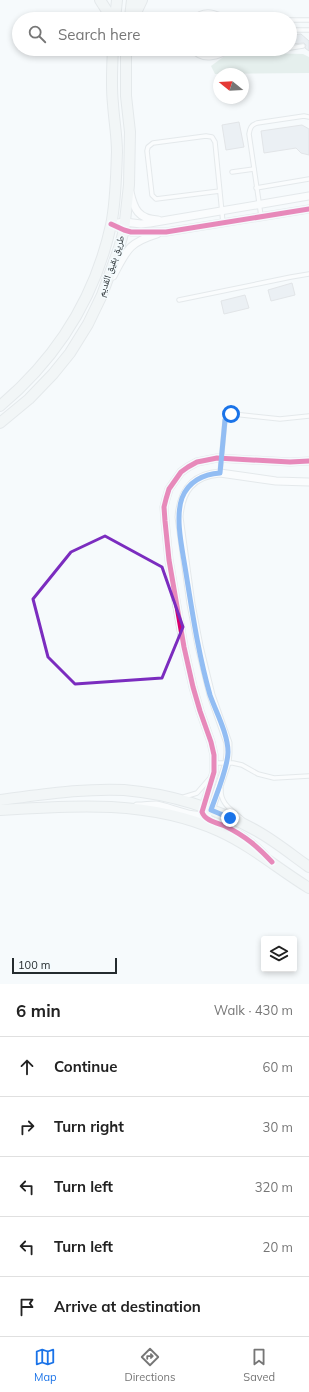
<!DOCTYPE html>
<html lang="en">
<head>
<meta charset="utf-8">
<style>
  body { margin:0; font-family:Mulish,"Noto Naskh Arabic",sans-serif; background:#f6f6f6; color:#222 }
  .controls { position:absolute; right:12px; bottom:12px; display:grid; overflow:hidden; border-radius:4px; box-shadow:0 2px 6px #0003 }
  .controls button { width:36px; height:36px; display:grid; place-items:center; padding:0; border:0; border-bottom:1px solid #e0e0e0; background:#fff; color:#222; font:20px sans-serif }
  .compass { position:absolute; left:213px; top:68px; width:36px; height:36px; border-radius:50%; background:#fff; box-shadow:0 2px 6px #0003; rotate:288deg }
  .scale { position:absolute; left:12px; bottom:10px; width:105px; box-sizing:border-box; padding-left:4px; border:2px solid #242b2e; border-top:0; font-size:11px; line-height:14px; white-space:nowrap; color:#242b2e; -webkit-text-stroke:3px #f4fbfe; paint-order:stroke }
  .stop { position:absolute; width:12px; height:12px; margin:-9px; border:3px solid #1a73e8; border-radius:50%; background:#fff }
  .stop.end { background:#1a73e8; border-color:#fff; box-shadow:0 1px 4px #0008 }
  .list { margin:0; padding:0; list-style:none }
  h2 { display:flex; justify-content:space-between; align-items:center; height:52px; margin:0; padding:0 16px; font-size:17px }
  h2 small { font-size:13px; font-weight:400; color:#767676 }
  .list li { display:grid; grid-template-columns:26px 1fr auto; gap:12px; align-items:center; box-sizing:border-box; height:60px; padding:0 16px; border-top:1px solid #e0e0e0 }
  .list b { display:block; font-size:15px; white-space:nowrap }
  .list em { font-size:13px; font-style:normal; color:#767676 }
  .icon { flex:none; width:22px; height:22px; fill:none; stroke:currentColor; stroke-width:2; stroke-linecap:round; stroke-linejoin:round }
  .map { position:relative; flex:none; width:309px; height:984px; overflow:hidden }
  .search { position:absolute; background:#fff; box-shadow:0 2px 6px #0003; left:12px; right:12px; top:12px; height:44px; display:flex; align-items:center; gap:10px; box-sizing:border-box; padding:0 14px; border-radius:22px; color:#767676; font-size:15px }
  .sheet { height:352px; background:#fff }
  nav { display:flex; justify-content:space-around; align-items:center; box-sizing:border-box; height:56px; border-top:1px solid #e0e0e0; background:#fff; font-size:11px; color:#767676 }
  nav a { display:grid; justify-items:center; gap:2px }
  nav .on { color:#1a73e8 }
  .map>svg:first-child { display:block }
</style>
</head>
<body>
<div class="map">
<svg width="309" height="984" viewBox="0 0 309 984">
  <rect width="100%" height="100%" fill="#f6fafc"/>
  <polygon fill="#d1e3dc" points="230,52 303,54 309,57 309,73 215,74 211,66"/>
  <g fill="#dee4eb" stroke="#c9ccd0">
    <polygon points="301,34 309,41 309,51 305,48 306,45 304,43 290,44 290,35"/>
    <polygon points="239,122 244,147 226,150 222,125"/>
    <polygon points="302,125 309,129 309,155 301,153 296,148 264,153 261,131"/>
    <polygon points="292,283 295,295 271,301 268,290"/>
    <polygon points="245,295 249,308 224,314 221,301"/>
  </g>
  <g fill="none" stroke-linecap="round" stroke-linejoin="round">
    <g stroke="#cfd5d8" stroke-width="5.5">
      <g id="lane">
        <path d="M193,19C204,7 217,13 229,19"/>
        <polyline points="290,20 309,20"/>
        <polyline points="290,30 309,30"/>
        <polyline points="290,48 303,46"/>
        <path d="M191,49C203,64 219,57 233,49"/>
        <polyline points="209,49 231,49"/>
        <polyline points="232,172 254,169"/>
        <polyline points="256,188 309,179"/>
        <polyline points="220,191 156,199 152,195 147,151 148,147 153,143 206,136 212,137 215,142 223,223"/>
        <path d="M261,216L249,134C250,128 251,125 257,123L304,116L309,117"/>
        <polyline points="179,300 291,277 309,274"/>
        <polyline points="220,473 225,420 228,415 233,414 280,419 309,416"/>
        <polyline points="214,763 233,763 242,765 258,774 274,778 309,776"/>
        <path d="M221,789C220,804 232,810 242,819"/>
        <polyline points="184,797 197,793 210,778"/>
      </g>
    </g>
    <g stroke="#cfd5d8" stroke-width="9">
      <g id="street">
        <path d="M130,192C134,209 138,219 158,220"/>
        <polyline points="111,224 124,230 131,232 166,232 309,209"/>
        <polyline points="111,224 125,222 141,224 150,223 309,196"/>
        <path d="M113,276C127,250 128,243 157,234"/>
        <path d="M137,806C144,806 150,805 156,805C170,807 196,820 208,814L211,810L227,763L228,753V743L211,695L199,646L191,604L179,517C181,491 192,475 220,473L276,481L309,482"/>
        <path d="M265,855C251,840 236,831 217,823C211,820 204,819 202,812L214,772V755L211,742L200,711L193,687L184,647L169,560L165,521L164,507L166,499L169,489L181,472L188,467L197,462L217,458L290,462L309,461"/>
      </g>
    </g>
    <g stroke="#cfd5d8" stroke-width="12">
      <g id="secondary">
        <polyline points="100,0 107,11 109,19"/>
        <polyline points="130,17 132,0"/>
        <polyline points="115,19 117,0"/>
        <polyline points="133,19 142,0"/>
        <path d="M0,406C57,358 95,298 111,225C116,201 116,176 117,152C117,136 114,120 113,104C111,86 112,67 113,49"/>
        <polyline points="0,423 29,399 53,374 70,353 88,324 102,295 119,248 124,230 129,185 130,132 126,96 126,49"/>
        <path d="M0,800C41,795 83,788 124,790C170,794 216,808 257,831C275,841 292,855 309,867"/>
        <path d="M0,810C73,805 151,800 219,831C252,846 278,869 309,888"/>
      </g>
    </g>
    <use href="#lane" stroke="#fefeff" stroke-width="3.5"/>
    <use href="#street" stroke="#fefeff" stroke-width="7"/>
    <use href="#secondary" stroke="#edf2f2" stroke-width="10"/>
    <g stroke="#f4fbfe" stroke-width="8">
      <g id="cycleway">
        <polyline points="111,224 124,230 131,232 166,232 309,209"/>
        <path d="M272,862C257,846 245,836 225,826C218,823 205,821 202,812L214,772V755L211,742L200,711L193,687L184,647L169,560L165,521L164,507L166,499L169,489L181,472L188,467L197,462L217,458L290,462L309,461"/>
      </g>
    </g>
    <use href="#cycleway" stroke="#d6006c" stroke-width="5"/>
  </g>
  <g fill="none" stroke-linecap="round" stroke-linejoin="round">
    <path stroke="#1a73e8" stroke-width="5" d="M230,818L211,810C216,795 228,768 228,752C228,734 216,712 210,695C198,653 192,610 185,567C182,548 175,517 182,498C188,482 203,474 220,473L225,420L231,414"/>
  </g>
  <path d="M0 0H309V984H0ZM105,536L162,567L183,627L162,678L75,684L48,657L33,599L71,552Z" fill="#f6fafc" fill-opacity=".55" fill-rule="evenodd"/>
  <path fill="none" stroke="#7b2cbf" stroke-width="3" stroke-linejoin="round" d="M105,536L162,567L183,627L162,678L75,684L48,657L33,599L71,552Z"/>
  <g text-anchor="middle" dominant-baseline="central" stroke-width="3" stroke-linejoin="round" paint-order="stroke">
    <g font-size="10" fill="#242b2e" stroke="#f4fbfe">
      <text transform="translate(111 266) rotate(-71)">طريق بقيق القديم</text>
    </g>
  </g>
</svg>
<div class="controls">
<button><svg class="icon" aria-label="layers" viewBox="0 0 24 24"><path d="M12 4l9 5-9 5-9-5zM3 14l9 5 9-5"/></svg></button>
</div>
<svg class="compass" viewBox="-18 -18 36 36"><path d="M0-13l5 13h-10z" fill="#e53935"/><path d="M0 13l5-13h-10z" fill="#767676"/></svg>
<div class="scale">100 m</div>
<div class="stop" style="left:231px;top:414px"></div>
<div class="stop end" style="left:230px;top:818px"></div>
<div class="search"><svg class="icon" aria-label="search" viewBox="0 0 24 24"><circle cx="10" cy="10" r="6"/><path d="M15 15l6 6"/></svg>Search here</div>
</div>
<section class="sheet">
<h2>6 min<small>Walk · 430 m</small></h2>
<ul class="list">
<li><svg class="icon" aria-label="ahead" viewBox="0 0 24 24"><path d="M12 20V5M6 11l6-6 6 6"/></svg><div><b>Continue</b></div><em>60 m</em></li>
<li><svg class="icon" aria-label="right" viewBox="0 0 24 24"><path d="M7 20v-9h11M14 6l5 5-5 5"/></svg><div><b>Turn right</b></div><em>30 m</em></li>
<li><svg class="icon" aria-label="left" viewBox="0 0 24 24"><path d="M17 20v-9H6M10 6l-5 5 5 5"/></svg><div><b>Turn left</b></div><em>320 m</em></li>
<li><svg class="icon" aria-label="left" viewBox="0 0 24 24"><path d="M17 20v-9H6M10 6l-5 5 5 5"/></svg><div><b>Turn left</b></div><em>20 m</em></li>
<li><svg class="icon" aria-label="arrive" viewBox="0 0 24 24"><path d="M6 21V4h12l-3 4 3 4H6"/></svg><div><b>Arrive at destination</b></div></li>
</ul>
</section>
<nav>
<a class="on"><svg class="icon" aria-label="map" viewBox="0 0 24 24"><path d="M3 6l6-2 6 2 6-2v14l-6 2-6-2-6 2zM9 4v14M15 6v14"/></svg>Map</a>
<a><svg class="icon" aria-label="directions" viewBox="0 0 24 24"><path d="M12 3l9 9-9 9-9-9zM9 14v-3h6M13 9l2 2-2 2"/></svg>Directions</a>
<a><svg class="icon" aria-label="saved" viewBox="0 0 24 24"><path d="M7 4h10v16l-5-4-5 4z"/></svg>Saved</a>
</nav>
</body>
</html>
